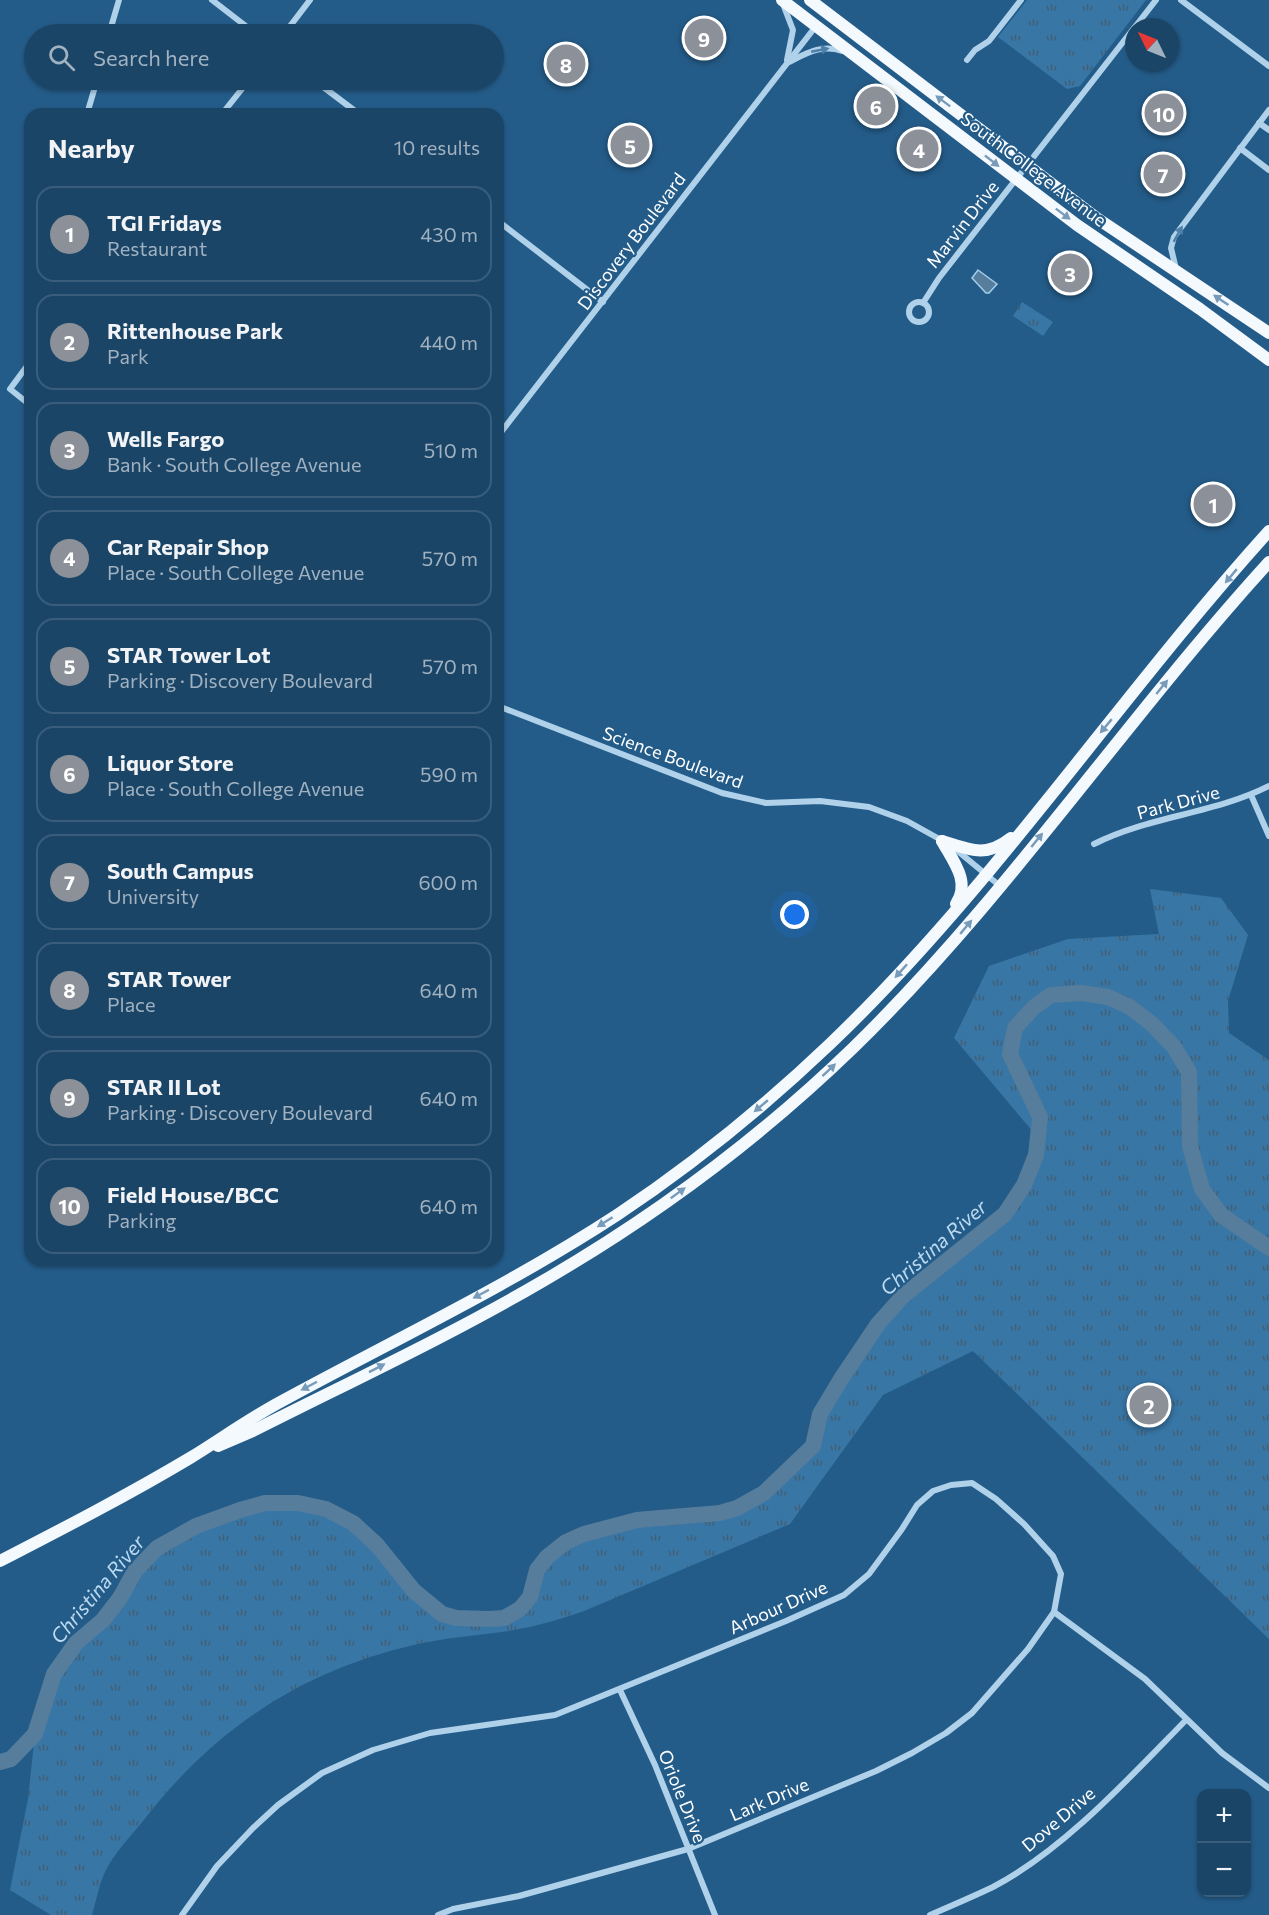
<!DOCTYPE html>
<html lang="en">
<head>
<meta charset="utf-8">
<style>
  body { margin:0; font-family:Commissioner,sans-serif; background:#284f70; color:#f1f3f6 }
  .controls { position:absolute; right:18px; bottom:18px; display:grid; overflow:hidden; border-radius:12px; box-shadow:0 2px 4px #0004 }
  .controls button { width:54px; height:54px; display:grid; place-items:center; padding:0; border:0; border-bottom:2px solid #395d7b; background:#1b4567; color:#f1f3f6; font:30px sans-serif }
  .compass { position:absolute; left:1125px; top:18px; width:54px; height:54px; border-radius:50%; background:#1b4567; box-shadow:0 2px 4px #0004; rotate:313deg }
  .you { position:absolute; left:795px; top:915px; width:21px; height:21px; margin:-15px; border:4px solid #fff; border-radius:50%; background:#1a73e8; box-shadow:0 0 0 9px #1a73e833 }
  .badge { display:grid; place-items:center; width:39px; height:39px; border-radius:50%; background:#8c9099; color:#fff; font-size:20px; font-weight:700 }
  .pin { position:absolute; translate:-50% -50%; border:3px solid #fff; box-shadow:0 2px 6px #0006 }
  .list { margin:0; padding:0; list-style:none }
  h2 { display:flex; justify-content:space-between; align-items:center; height:78px; margin:0; padding:0 24px; font-size:26px }
  h2 small { font-size:20px; font-weight:400; color:#a0b1c0 }
  .list li { display:grid; grid-template-columns:39px 1fr auto; gap:18px; align-items:center; box-sizing:border-box; height:96px; margin:0 12px 12px; padding:0 12px; border:2px solid #395d7b; border-radius:18px }
  .list b { display:block; font-size:22px; white-space:nowrap }
  .list p { margin:0; font-size:20px; white-space:nowrap; color:#a0b1c0 }
  .list em { font-size:20px; font-style:normal; color:#a0b1c0 }
  .icon { flex:none; width:33px; height:33px; fill:none; stroke:currentColor; stroke-width:2; stroke-linecap:round; stroke-linejoin:round }
  .map { position:relative; flex:none; width:1269px; height:1915px; overflow:hidden }
  .search { position:absolute; background:#1b4567; box-shadow:0 2px 4px #0004; left:24px; top:24px; width:480px; height:66px; display:flex; align-items:center; gap:15px; box-sizing:border-box; padding:0 21px; border-radius:33px; color:#a0b1c0; font-size:22px }
  .panel { position:absolute; background:#1b4567; box-shadow:0 2px 4px #0004; left:24px; top:108px; width:480px; height:1158px; border-radius:18px }
  .map>svg:first-child { display:block }
</style>
</head>
<body>
<div class="map">
<svg width="1269" height="1915" viewBox="0 0 1269 1915">
  <defs>
    <pattern id="grass-tufts" width="24" height="20" patternUnits="userSpaceOnUse" patternTransform="scale(1.5)"><rect width="24" height="20" fill="#3876a6"/><path d="M3 7l-1-3M5 7V3M7 7l1-3M15 17l-1-3M17 17v-4M19 17l1-3" fill="none" stroke="#435f74"/></pattern>
  </defs>
  <rect width="100%" height="100%" fill="#245c89"/>
  <g fill="url(#grass-tufts)">
    <polygon points="1027,0 1146,0 1080,86 1067,89 998,37"/>
    <polygon points="1022,302 1053,322 1043,336 1013,316"/>
    <path d="M1150,889L1221,898L1248,935L1228,1001L1229,1033L1269,1060V1639L973,1351L883,1395L790,1524L584,1611C561,1619 538,1626 514,1630C485,1635 457,1636 428,1642C309,1666 217,1725 143,1821C130,1837 114,1853 105,1872C99,1885 96,1901 92,1915H51L10,1890L28,1799L35,1734L54,1674L76,1643L103,1620L157,1548L265,1503L353,1523L377,1545L414,1591L442,1614L456,1618H504L526,1603L530,1597L537,1570L547,1557L566,1542L584,1534L637,1520L720,1513L737,1508L764,1493L774,1485L813,1446L820,1414L841,1379L878,1324L903,1296L979,1236L1005,1214L1014,1201L1030,1171L1039,1139L954,1038L989,966L1068,939L1159,934Z"/>
  </g>
  <polygon fill="#567d9c" stroke="#a4cdeb" stroke-width="1.5" points="978,270 997,284 989,293 986,293 972,278"/>
  <g fill="none" stroke-linecap="round" stroke-linejoin="round">
    <polyline stroke="#567d9c" stroke-width="16" points="0,1762 11,1759 35,1734 54,1674 76,1643 103,1620 120,1598 135,1571 157,1548 196,1526 240,1510 265,1503 298,1503 326,1509 353,1523 377,1545 414,1591 442,1614 456,1618 490,1619 504,1618 520,1609 530,1597 537,1570 547,1557 566,1542 584,1534 637,1520 720,1513 737,1508 764,1493 813,1446 820,1414 841,1379 878,1324 903,1296 1005,1214 1024,1185 1036,1155 1040,1117 1010,1054 1015,1028 1034,1007 1051,995 1081,993 1108,997 1130,1007 1152,1024 1174,1047 1189,1072 1190,1146 1202,1189 1221,1215 1269,1248"/>
    <g stroke="#b0d1ea" stroke-width="6">
      <polyline points="212,0 256,34"/>
      <polyline points="1181,0 1269,66"/>
      <polyline points="783,4 793,30 787,60"/>
      <polyline points="1135,27 1156,0"/>
      <polyline points="109,34 119,0"/>
      <polyline points="284,34 310,0"/>
      <polyline points="967,60 975,50 989,41 1021,0"/>
      <path d="M789,62C807,53 822,44 842,51"/>
      <polyline points="314,80 359,114"/>
      <polyline points="87,114 97,80"/>
      <polyline points="222,114 249,80"/>
      <polyline points="1259,123 1269,130"/>
      <polyline points="1240,148 1269,170"/>
      <polyline points="498,221 603,302"/>
      <polyline points="1176,269 1171,248 1174,237 1269,110"/>
      <circle cx="919" cy="312" r="10"/>
      <polyline points="923,303 939,278 1134,28"/>
      <polyline points="30,362 10,389 30,405"/>
      <polyline points="498,436 816,26"/>
      <polyline points="498,706 722,793 766,803 820,801 869,807 907,821 943,841"/>
      <polyline points="1251,795 1269,836"/>
      <path d="M1094,844C1149,816 1214,814 1269,786"/>
      <polyline points="954,848 1000,886"/>
      <polyline points="1054,1612 1145,1679 1222,1753 1269,1788"/>
      <polyline points="620,1690 655,1765 715,1915"/>
      <polyline points="182,1915 217,1866 253,1828 278,1805 322,1773 373,1750 430,1733 555,1715 786,1621 844,1595 869,1574 902,1529 917,1505 933,1491 951,1485 972,1483 996,1499 1024,1524 1053,1556 1061,1574 1054,1612 1028,1649 972,1713 946,1733 912,1753 876,1771 688,1849 519,1896 453,1909 438,1915"/>
      <path d="M930,1915C951,1906 972,1897 993,1887C1064,1850 1130,1777 1186,1720"/>
    </g>
    <g stroke="#f4f9fe" stroke-width="12">
      <polyline points="782,0 1077,225 1200,309 1269,360"/>
      <polyline points="810,0 1098,219 1269,333"/>
      <path d="M942,841C953,861 971,882 956,904"/>
      <path d="M942,841C970,850 986,858 1011,838"/>
      <path d="M218,1446L253,1431C350,1382 449,1336 543,1281C655,1216 760,1138 853,1048C1006,899 1125,720 1269,562"/>
      <path d="M0,1561C64,1528 128,1495 190,1458C221,1439 250,1418 282,1401C394,1340 510,1285 617,1215C692,1165 765,1106 831,1043C993,888 1118,698 1269,531"/>
    </g>
  </g>
  <defs><path id="oneway-solid" d="M-6-.8H1V-3.2L6.5 0L1 3.2V.8H-6Z" transform="scale(1.5)"/></defs>
  <g fill="#4e7fa6">
    <use href="#oneway-solid" transform="translate(820 50) rotate(-11)"/>
    <use href="#oneway-solid" transform="translate(1178 234) rotate(-61)"/>
  </g>
  <g fill="#779bb8">
    <use href="#oneway-solid" transform="translate(943 101) rotate(-143)"/>
    <use href="#oneway-solid" transform="translate(992 161) rotate(38)"/>
    <use href="#oneway-solid" transform="translate(1063 214) rotate(37)"/>
    <use href="#oneway-solid" transform="translate(1221 300) rotate(-146)"/>
    <use href="#oneway-solid" transform="translate(1231 576) rotate(130)"/>
    <use href="#oneway-solid" transform="translate(1162 687) rotate(-51)"/>
    <use href="#oneway-solid" transform="translate(1106 726) rotate(130)"/>
    <use href="#oneway-solid" transform="translate(1037 840) rotate(-51)"/>
    <use href="#oneway-solid" transform="translate(966 927) rotate(-50)"/>
    <use href="#oneway-solid" transform="translate(901 971) rotate(132)"/>
    <use href="#oneway-solid" transform="translate(829 1070) rotate(-43)"/>
    <use href="#oneway-solid" transform="translate(761 1106) rotate(140)"/>
    <use href="#oneway-solid" transform="translate(678 1193) rotate(-36)"/>
    <use href="#oneway-solid" transform="translate(605 1222) rotate(148)"/>
    <use href="#oneway-solid" transform="translate(481 1294) rotate(152)"/>
    <use href="#oneway-solid" transform="translate(377 1368) rotate(-27)"/>
    <use href="#oneway-solid" transform="translate(309 1386) rotate(152)"/>
  </g>
  <g text-anchor="middle" dominant-baseline="central" stroke-width="4.5" stroke-linejoin="round" paint-order="stroke">
    <g font-size="18" fill="#fff" stroke="#245c89">
      <text transform="translate(1034 169) rotate(37)">South College Avenue</text>
      <text transform="translate(962 224) rotate(-52)">Marvin Drive</text>
      <text transform="translate(631 241) rotate(-53)">Discovery Boulevard</text>
      <text transform="translate(673 757) rotate(20)">Science Boulevard</text>
      <text transform="translate(1178 802) rotate(-15)">Park Drive</text>
      <text transform="translate(778 1607) rotate(-24)">Arbour Drive</text>
      <text transform="translate(683 1796) rotate(68)">Oriole Drive</text>
      <text transform="translate(769 1799) rotate(-23)">Lark Drive</text>
      <text transform="translate(1058 1819) rotate(-40)">Dove Drive</text>
    </g>
    <g font-size="20" font-style="italic" fill="#bcdaf1" stroke="#245c89">
      <text transform="translate(933 1247) rotate(-41)">Christina River</text>
      <text transform="translate(97 1589) rotate(-50)">Christina River</text>
    </g>
  </g>
</svg>
<div class="controls">
<button>+</button>
<button>−</button>
</div>
<svg class="compass" viewBox="-18 -18 36 36"><path d="M0-13l5 13h-10z" fill="#e53935"/><path d="M0 13l5-13h-10z" fill="#a0b1c0"/></svg>
<div class="you"></div>
<div class="pin badge" style="left:1213px;top:504px">1</div>
<div class="pin badge" style="left:1149px;top:1405px">2</div>
<div class="pin badge" style="left:1070px;top:273px">3</div>
<div class="pin badge" style="left:919px;top:149px">4</div>
<div class="pin badge" style="left:630px;top:145px">5</div>
<div class="pin badge" style="left:876px;top:106px">6</div>
<div class="pin badge" style="left:1163px;top:174px">7</div>
<div class="pin badge" style="left:566px;top:64px">8</div>
<div class="pin badge" style="left:704px;top:38px">9</div>
<div class="pin badge" style="left:1164px;top:113px">10</div>
<div class="search"><svg class="icon" aria-label="search" viewBox="0 0 24 24"><circle cx="10" cy="10" r="6"/><path d="M15 15l6 6"/></svg>Search here</div>
<section class="panel">
<h2>Nearby<small>10 results</small></h2>
<ul class="list">
<li><span class="badge">1</span><div><b>TGI Fridays</b><p>Restaurant</p></div><em>430 m</em></li>
<li><span class="badge">2</span><div><b>Rittenhouse Park</b><p>Park</p></div><em>440 m</em></li>
<li><span class="badge">3</span><div><b>Wells Fargo</b><p>Bank · South College Avenue</p></div><em>510 m</em></li>
<li><span class="badge">4</span><div><b>Car Repair Shop</b><p>Place · South College Avenue</p></div><em>570 m</em></li>
<li><span class="badge">5</span><div><b>STAR Tower Lot</b><p>Parking · Discovery Boulevard</p></div><em>570 m</em></li>
<li><span class="badge">6</span><div><b>Liquor Store</b><p>Place · South College Avenue</p></div><em>590 m</em></li>
<li><span class="badge">7</span><div><b>South Campus</b><p>University</p></div><em>600 m</em></li>
<li><span class="badge">8</span><div><b>STAR Tower</b><p>Place</p></div><em>640 m</em></li>
<li><span class="badge">9</span><div><b>STAR II Lot</b><p>Parking · Discovery Boulevard</p></div><em>640 m</em></li>
<li><span class="badge">10</span><div><b>Field House/BCC</b><p>Parking</p></div><em>640 m</em></li>
</ul>
</section>
</div>
</body>
</html>
